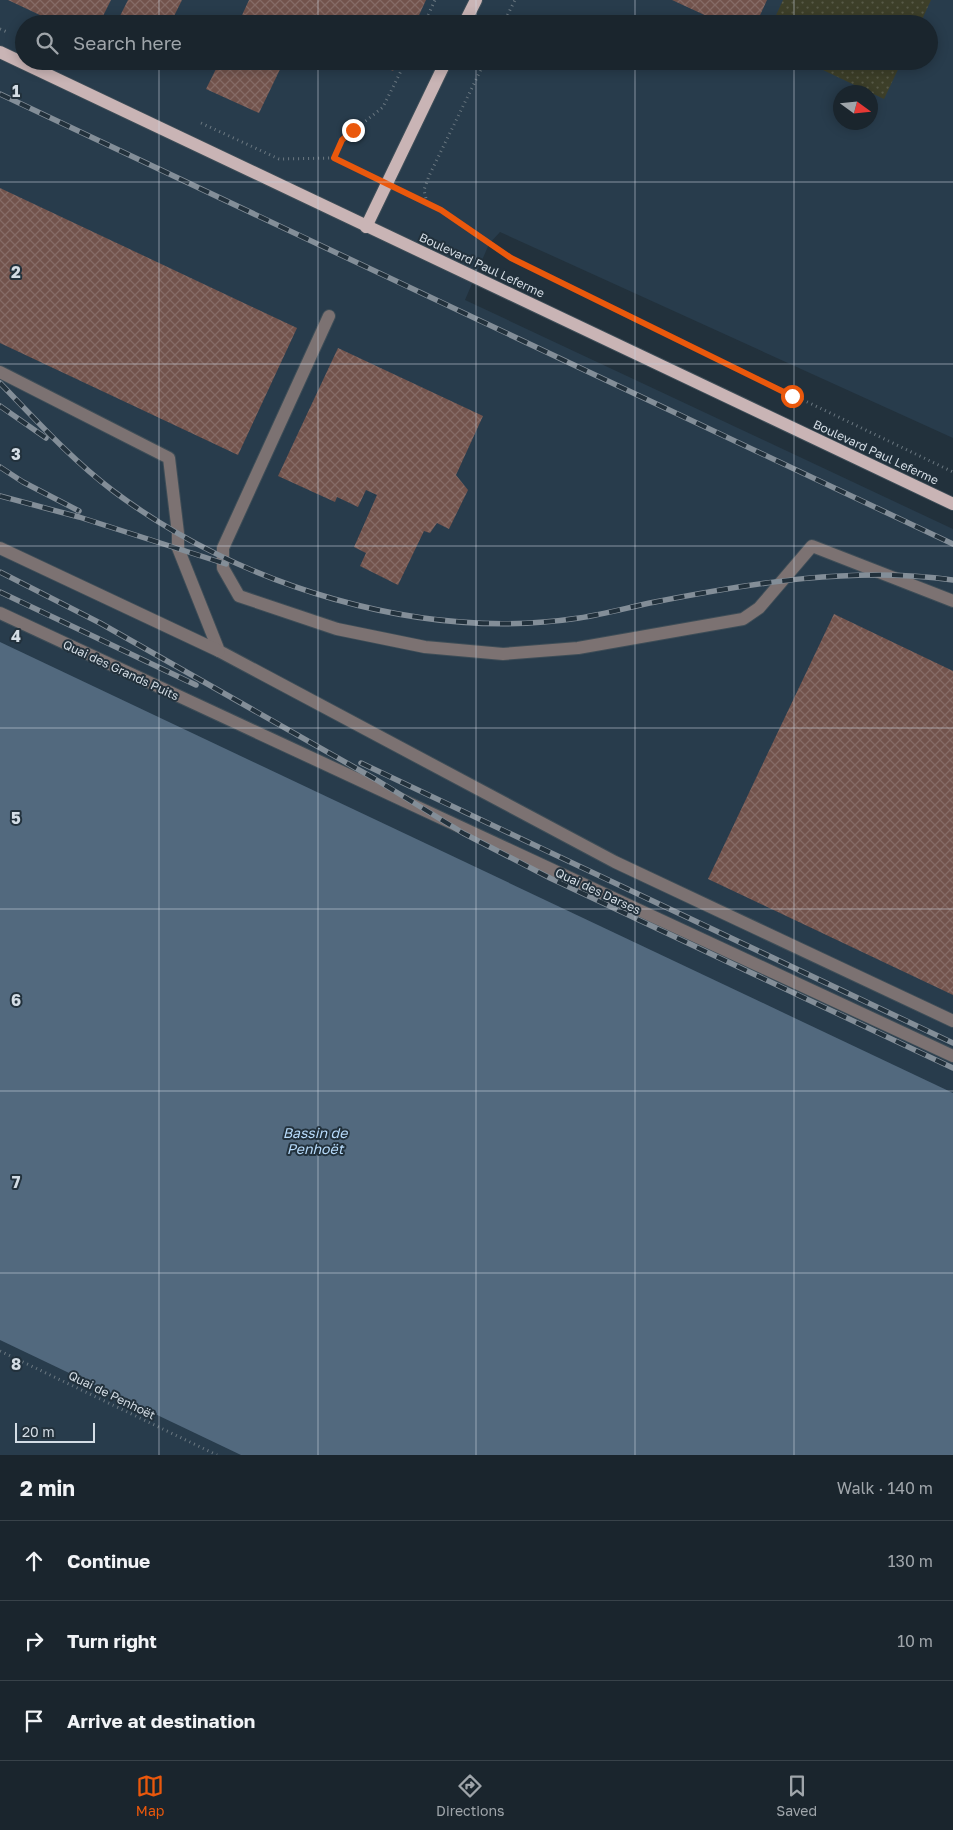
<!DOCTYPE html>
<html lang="en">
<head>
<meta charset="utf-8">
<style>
  body { margin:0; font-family:"Golos Text",sans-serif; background:#273139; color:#f1f3f6 }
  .compass { position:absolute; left:833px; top:85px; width:45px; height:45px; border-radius:50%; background:#1a252d; box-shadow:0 2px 12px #0003; rotate:105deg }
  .scale { position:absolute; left:15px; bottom:12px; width:80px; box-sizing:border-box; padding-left:5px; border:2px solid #d4dde5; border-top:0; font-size:14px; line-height:18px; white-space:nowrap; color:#d4dde5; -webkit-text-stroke:4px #22313c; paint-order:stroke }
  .stop { position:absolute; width:15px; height:15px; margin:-11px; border:4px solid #ea580c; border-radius:50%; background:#fff }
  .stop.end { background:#ea580c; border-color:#fff; box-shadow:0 1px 5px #0008 }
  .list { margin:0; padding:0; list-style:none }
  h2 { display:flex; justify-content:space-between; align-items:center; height:65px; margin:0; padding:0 20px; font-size:21px }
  h2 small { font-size:16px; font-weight:400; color:#9fa5aa }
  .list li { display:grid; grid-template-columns:32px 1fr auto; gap:15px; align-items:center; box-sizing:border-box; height:80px; padding:0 20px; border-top:1px solid #384249 }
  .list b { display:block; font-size:19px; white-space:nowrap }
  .list em { font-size:16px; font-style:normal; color:#9fa5aa }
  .icon { flex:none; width:28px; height:28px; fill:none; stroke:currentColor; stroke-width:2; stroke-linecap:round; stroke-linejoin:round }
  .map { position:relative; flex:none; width:953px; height:1455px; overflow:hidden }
  .search { position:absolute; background:#1a252d; box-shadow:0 2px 12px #0003; left:15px; right:15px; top:15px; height:55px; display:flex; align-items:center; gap:12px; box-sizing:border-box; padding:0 18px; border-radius:28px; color:#9fa5aa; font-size:19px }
  .sheet { height:305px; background:#1a252d }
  nav { display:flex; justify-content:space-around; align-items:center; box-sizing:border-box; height:70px; border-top:1px solid #384249; background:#1a252d; font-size:14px; color:#9fa5aa }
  nav a { display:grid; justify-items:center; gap:2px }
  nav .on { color:#ea580c }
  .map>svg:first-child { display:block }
</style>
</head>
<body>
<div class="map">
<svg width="953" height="1455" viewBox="0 0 953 1455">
  <defs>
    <pattern id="grass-dots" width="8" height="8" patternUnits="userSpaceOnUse" patternTransform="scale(1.25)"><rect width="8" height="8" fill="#3d3f29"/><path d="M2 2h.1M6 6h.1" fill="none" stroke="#585a48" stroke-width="1.8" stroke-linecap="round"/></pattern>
    <pattern id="building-cross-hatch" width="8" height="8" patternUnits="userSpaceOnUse" patternTransform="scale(1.25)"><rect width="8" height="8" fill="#72534c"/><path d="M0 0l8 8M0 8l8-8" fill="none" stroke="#856b66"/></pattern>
  </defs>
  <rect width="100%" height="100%" fill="#22313c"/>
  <path fill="#283c4c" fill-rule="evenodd" d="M0,0H953V438L500,232L489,244L465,300L953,529V1455H0ZM24,24H929V61H24ZM840,92H870V122H840Z"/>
  <g fill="url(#grass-dots)">
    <polygon points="783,0 931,0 920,24 772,24"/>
    <polygon points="804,61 902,61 884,99"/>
  </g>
  <polygon fill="#52697e" points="0,642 953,1093 953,1455 241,1455 0,1340"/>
  <g fill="url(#building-cross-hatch)">
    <polygon points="8,0 111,0 99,24 59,24"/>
    <polygon points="128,0 182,0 170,24 116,24"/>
    <polygon points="249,0 426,0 415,24 238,24"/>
    <polygon points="672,0 767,0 756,24 724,24"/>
    <polygon points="220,61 284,61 259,113 206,89"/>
    <polygon points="373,61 398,61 393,71"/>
    <polygon points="0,188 297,328 238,455 0,343"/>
    <polygon points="338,348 483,416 456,475 468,490 449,529 437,523 430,533 424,531 398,585 360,566 366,553 354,547 377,495 366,490 358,507 337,497 335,502 278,476"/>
    <polygon points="834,614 953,671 953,995 708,879"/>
  </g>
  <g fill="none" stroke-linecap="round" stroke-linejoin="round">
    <g stroke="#3e4d57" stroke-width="14">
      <g id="minor">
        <polyline points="329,316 223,548 223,568 239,596 337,629 425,647 503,654 578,648 743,619 759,608 812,546 953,601"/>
        <polyline points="0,372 169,458 178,533 178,548 219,651 615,862 953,1021"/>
        <polyline points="0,548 219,651"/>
        <polyline points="0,613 953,1056"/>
      </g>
    </g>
    <g stroke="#3e4d57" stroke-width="14">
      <g id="major">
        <polyline points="464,24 476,0"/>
        <polyline points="0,52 953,504"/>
        <polyline points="366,227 446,61"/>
      </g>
    </g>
    <g stroke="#6b7881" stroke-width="3" stroke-dasharray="1 4" stroke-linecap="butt">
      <polyline points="424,24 435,0"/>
      <polyline points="503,24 515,0"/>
      <polyline points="0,29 7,32"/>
      <polyline points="201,123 279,159 334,158 369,176"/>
      <polyline points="334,158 342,140 383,107 406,61"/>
      <polyline points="404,192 441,210 501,252 568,287 953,472"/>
      <polyline points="427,203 424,190 429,176 485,61"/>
      <polyline points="0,1351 217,1455"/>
    </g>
    <use href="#minor" stroke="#7c7272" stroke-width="12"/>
    <use href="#major" stroke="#c9b4b5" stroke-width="12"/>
    <g stroke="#838e98" stroke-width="5.5">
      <g id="rail">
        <polyline points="0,94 953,544"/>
        <path d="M0,383C36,420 71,459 112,490C239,586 421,642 579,618C605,614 630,607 655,602C752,583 854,566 953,580"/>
        <polyline points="0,406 46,438"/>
        <polyline points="0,467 23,482 79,511"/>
        <polyline points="0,496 79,517 226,564"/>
        <polyline points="0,572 100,623 375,779 463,833 550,878 953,1068"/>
        <polyline points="0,592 196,685"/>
        <polyline points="361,763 953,1043"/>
      </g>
    </g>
    <use href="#rail" stroke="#22313c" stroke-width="4" stroke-dasharray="11" stroke-linecap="butt"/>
  </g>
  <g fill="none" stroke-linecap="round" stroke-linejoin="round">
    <polyline stroke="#ea580c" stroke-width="6" points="353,130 342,140 334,158 441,210 511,258 792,396"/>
  </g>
  <path fill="none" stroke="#d4dde5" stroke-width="1" stroke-opacity="0.55" d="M159,0V24M318,0V24M476,0V24M635,0V24M794,0V24M159,61V1455M318,61V1455M476,61V1455M635,61V1455M794,61V1455M0,182H953M0,364H953M0,546H953M0,728H953M0,909H953M0,1091H953M0,1273H953"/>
  <g text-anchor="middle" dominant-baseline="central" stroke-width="4" stroke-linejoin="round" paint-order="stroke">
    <g font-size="12" fill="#d4dde5" stroke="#22313c">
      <text transform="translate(482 265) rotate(25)">Boulevard Paul Leferme</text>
      <text transform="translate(876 452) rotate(25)">Boulevard Paul Leferme</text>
      <text transform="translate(121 670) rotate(25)">Quai des Grands Puits</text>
      <text transform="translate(598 891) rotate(25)">Quai des Darses</text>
      <text transform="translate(112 1395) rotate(26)">Quai de Penhoët</text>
    </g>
    <g font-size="14" font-style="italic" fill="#b8dcfc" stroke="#22313c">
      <text x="315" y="1132">Bassin de<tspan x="315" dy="16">Penhoët</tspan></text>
    </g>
  </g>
  <g font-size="16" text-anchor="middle" font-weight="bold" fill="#d4dde5" stroke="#22313c" stroke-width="4" stroke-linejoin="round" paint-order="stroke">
    <text x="16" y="97">1</text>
    <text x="16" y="278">2</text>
    <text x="16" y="460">3</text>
    <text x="16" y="642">4</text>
    <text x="16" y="824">5</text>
    <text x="16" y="1006">6</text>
    <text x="16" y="1188">7</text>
    <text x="16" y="1370">8</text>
  </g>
</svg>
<svg class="compass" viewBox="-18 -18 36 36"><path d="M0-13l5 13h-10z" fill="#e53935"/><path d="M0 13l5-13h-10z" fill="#9fa5aa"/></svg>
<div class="scale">20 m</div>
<div class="stop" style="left:792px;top:396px"></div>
<div class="stop end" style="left:353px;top:130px"></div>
<div class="search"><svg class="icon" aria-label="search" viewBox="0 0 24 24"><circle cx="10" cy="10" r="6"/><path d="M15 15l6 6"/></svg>Search here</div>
</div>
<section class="sheet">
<h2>2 min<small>Walk · 140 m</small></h2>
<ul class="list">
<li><svg class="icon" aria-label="ahead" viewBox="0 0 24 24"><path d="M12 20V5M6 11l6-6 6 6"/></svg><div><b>Continue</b></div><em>130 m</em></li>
<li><svg class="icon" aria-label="right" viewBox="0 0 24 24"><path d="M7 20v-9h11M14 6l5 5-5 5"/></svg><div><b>Turn right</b></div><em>10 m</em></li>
<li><svg class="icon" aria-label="arrive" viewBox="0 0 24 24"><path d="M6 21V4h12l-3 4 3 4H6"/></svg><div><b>Arrive at destination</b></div></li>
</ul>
</section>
<nav>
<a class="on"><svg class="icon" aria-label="map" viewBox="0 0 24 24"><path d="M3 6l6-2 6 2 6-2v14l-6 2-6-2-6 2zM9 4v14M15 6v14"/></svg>Map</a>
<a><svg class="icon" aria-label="directions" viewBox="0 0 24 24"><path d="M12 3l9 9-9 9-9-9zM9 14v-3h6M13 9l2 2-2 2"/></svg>Directions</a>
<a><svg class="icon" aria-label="saved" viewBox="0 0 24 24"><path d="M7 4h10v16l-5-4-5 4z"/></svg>Saved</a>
</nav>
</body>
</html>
